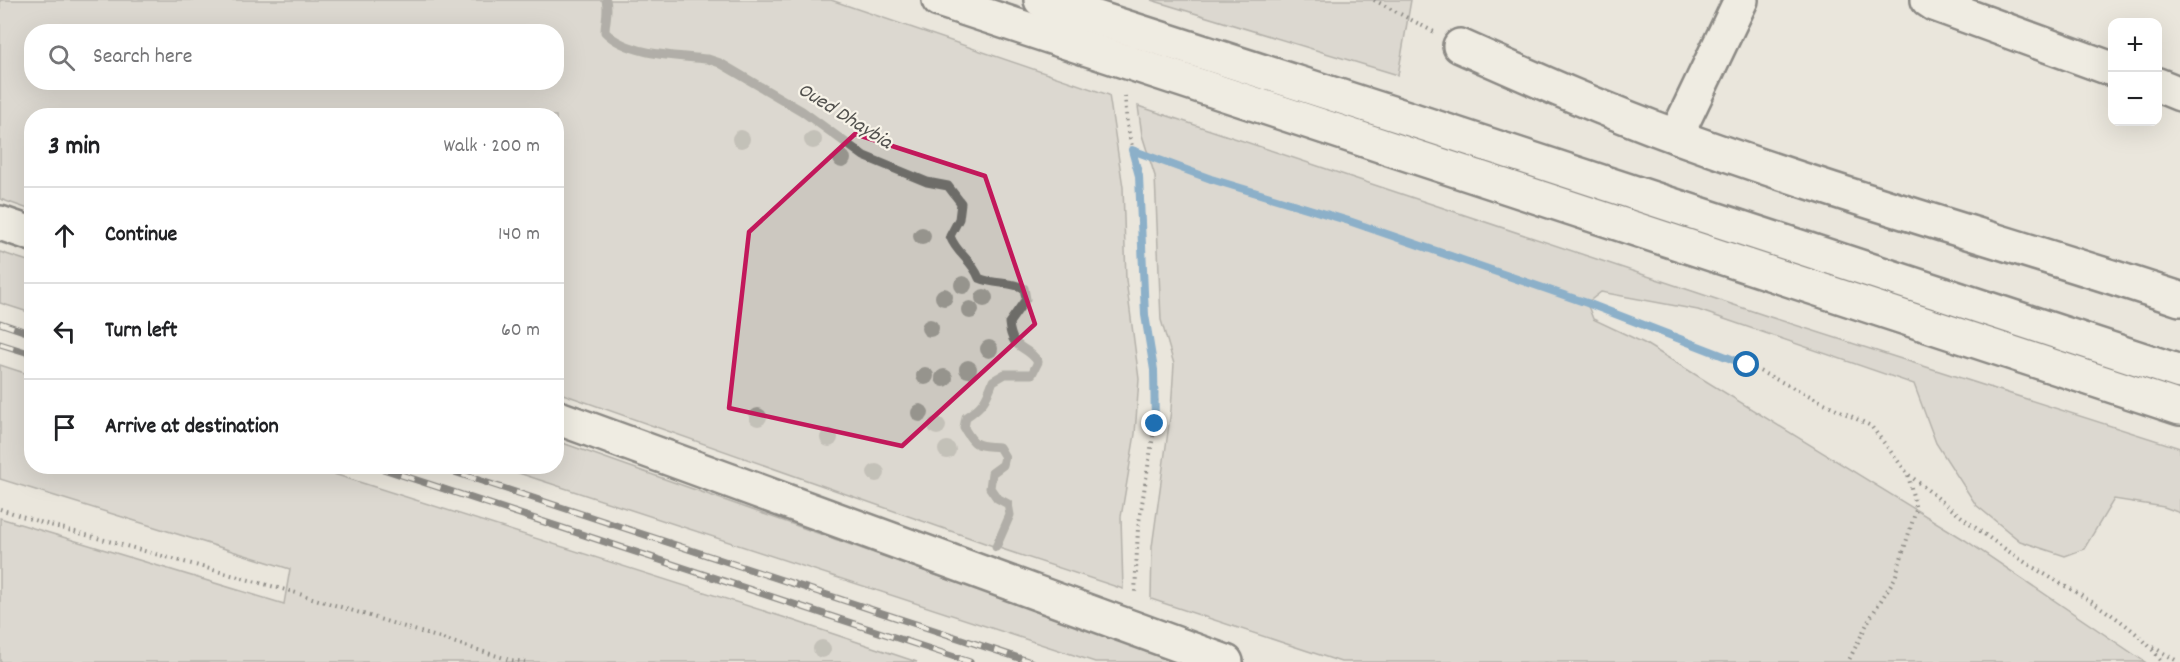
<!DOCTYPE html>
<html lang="en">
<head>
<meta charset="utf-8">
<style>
  body { margin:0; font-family:Dekko,sans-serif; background:#f6f6f6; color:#202124 }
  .controls { position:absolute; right:18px; top:18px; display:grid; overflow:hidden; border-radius:12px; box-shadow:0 6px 24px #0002 }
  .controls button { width:54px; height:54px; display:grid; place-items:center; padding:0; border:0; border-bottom:2px solid #e0e0e0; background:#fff; color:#202124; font:30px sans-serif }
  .stop { position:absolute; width:18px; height:18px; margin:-14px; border:4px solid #1f6fb2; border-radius:50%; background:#fff }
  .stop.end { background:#1f6fb2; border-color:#fff; box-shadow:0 2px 6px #0008 }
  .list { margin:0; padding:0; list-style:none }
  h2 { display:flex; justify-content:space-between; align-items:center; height:78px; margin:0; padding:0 24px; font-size:26px }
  h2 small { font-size:20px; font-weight:400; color:#757577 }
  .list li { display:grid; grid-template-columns:39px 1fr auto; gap:18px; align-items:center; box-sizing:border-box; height:96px; padding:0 24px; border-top:2px solid #e0e0e0 }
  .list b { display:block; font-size:22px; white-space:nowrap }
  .list em { font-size:20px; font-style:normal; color:#757577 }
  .icon { flex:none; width:33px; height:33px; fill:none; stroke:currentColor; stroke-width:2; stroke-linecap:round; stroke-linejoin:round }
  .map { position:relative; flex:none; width:2180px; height:662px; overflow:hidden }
  .search { position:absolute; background:#fff; box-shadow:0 6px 24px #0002; left:24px; top:24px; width:540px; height:66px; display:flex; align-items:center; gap:15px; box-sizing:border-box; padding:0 21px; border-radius:24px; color:#757577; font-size:22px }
  .panel { position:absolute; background:#fff; box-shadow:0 6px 24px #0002; left:24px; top:108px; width:540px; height:366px; border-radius:24px }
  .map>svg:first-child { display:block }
</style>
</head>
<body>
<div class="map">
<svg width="2180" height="662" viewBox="0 0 2180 662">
  <rect width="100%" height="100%" fill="#eae6dc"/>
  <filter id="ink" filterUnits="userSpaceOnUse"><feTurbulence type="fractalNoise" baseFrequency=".0167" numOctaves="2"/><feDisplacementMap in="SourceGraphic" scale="12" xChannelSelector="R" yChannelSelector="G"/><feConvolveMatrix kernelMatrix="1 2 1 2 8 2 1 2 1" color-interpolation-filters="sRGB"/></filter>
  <g filter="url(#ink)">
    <g fill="#ccc8c0" stroke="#74726e" stroke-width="1.5" fill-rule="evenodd">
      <path d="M0,0H831L1109,95L1123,187L1126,280L1139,379L1135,434L1121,517L1123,589L996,547L557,392L556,116H32L31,210L0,199ZM32,32H556V82H32Z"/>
      <polygon points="1151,0 1411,0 1398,75"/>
      <polygon points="1138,106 1770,317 2180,448 2180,513 2164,507 2114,499 2084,549 2065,556 2020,541 1976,505 1936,443 1914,384 1698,310 1601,292 1587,303 1593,319 1644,343 1965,540 2145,662 1341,662 1151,599 1152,547 1171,410 1174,364 1161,320 1155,176 1142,135"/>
      <polygon points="0,252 31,262 31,313 0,303"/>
      <polygon points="0,365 31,375 32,466 312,467 786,618 917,662 0,662 0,518 284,604 290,569 0,479"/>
      <polygon points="557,441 1182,662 1095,662 500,467 556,466"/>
    </g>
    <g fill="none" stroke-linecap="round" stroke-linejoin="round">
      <path stroke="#6d6c68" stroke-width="9" d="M606,0C609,11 605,21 605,32C627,55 677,56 708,59L720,63L802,111L864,156L927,182L948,186L961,203L959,219L950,236C957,255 971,258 979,278C995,285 1008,281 1024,288L1026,299L1009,323C1012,353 1026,343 1038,362L1032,374H1005L993,381C986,400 983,406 966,417L964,428C976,448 977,445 999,447L1005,457L1003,465L992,473L990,488L997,498L1008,504L1010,515L996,547"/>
      <g stroke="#1c1c1c" stroke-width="38">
        <g id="street">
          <polyline points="1928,0 1934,4 2112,69"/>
          <path d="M1460,46C1532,78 1604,110 1678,137C1843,197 2013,244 2180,299"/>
          <polyline points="2158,85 2180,94"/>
          <polyline points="1676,136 1741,0"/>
          <polyline points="0,223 32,234"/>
          <polyline points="556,417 1226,662"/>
        </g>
      </g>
      <g stroke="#1c1c1c" stroke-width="38">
        <g id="secondary">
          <polyline points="939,0 2180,408"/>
          <polyline points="1041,0 1410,119 2180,372"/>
        </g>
      </g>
      <g stroke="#1c1c1c" stroke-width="4" stroke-dasharray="1.5 4.5" stroke-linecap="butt">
        <polyline points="1374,0 1434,32"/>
        <polyline points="1125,96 1127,125 1139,176 1145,315 1154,370 1156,399 1155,424 1138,528 1135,594"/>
        <polyline points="1132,150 1211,179 1349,221 1587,303 1747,365 1871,426 1908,474 1916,510 1895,578 1870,618 1848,662"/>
        <path d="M1909,475C1942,501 1975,529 2011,553C2058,586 2129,614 2162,662"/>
        <polyline points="0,509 43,523 293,592 510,660 525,662"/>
        <polyline points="2153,647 2179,662"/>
      </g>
      <use href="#street" stroke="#f7f3e8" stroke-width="33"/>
      <use href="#secondary" stroke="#f7f3e8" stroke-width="33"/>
      <g stroke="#1c1c1c" stroke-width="7">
        <g id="rail">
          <polyline points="0,323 32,334"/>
          <polyline points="0,344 32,354"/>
          <polyline points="374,466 970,662"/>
          <polyline points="436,466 1031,662"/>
        </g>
      </g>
      <use href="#rail" stroke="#f7f3e8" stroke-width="4.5" stroke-dasharray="14" stroke-linecap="butt"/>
    </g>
    <g fill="#96948d">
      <circle cx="741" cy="139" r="9"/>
      <circle cx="813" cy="140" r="9"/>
      <circle cx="842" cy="159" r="9"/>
      <circle cx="922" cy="236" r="9"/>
      <circle cx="963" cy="285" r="9"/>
      <circle cx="944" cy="297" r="9"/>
      <circle cx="984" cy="298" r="9"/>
      <circle cx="970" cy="310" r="9"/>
      <circle cx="930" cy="328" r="9"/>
      <circle cx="989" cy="349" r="9"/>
      <circle cx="968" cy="369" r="9"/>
      <circle cx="925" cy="376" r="9"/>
      <circle cx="944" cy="378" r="9"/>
      <circle cx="920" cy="413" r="9"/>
      <circle cx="758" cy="417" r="9"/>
      <circle cx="937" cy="426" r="9"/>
      <circle cx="829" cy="438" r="9"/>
      <circle cx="947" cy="450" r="9"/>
      <circle cx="876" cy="473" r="9"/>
      <circle cx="822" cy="649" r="9"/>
    </g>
  </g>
  <g fill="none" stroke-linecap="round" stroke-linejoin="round" filter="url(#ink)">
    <polyline stroke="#1f6fb2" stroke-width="8" points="1155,424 1154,370 1145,315 1139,176 1132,150 1211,179 1349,221 1587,303 1747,365"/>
  </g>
  <path d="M0 0H2180V662H0ZM855,134L985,176L1035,324L902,446L729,408L749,232Z" fill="#eae6dc" fill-opacity=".55" fill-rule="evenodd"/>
  <path fill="none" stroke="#c2185b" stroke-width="4.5" stroke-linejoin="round" d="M855,134L985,176L1035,324L902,446L729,408L749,232Z"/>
  <g text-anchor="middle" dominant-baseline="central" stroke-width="4.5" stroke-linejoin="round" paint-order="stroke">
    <g font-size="21" font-style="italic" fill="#52514e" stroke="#f7f3e8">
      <text transform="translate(844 117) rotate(32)">Oued Dhaybia</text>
    </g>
  </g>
</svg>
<div class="controls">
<button>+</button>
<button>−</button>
</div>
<div class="stop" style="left:1747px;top:365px"></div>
<div class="stop end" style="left:1155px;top:424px"></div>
<div class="search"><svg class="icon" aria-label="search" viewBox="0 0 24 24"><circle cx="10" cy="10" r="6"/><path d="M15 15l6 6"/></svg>Search here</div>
<section class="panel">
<h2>3 min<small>Walk · 200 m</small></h2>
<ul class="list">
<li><svg class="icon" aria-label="ahead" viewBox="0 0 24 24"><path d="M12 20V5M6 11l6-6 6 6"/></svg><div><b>Continue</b></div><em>140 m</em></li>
<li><svg class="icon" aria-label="left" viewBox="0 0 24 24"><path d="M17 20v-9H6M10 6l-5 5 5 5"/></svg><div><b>Turn left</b></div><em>60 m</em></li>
<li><svg class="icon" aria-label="arrive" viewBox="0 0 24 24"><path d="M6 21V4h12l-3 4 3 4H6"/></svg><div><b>Arrive at destination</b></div></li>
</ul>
</section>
</div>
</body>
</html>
